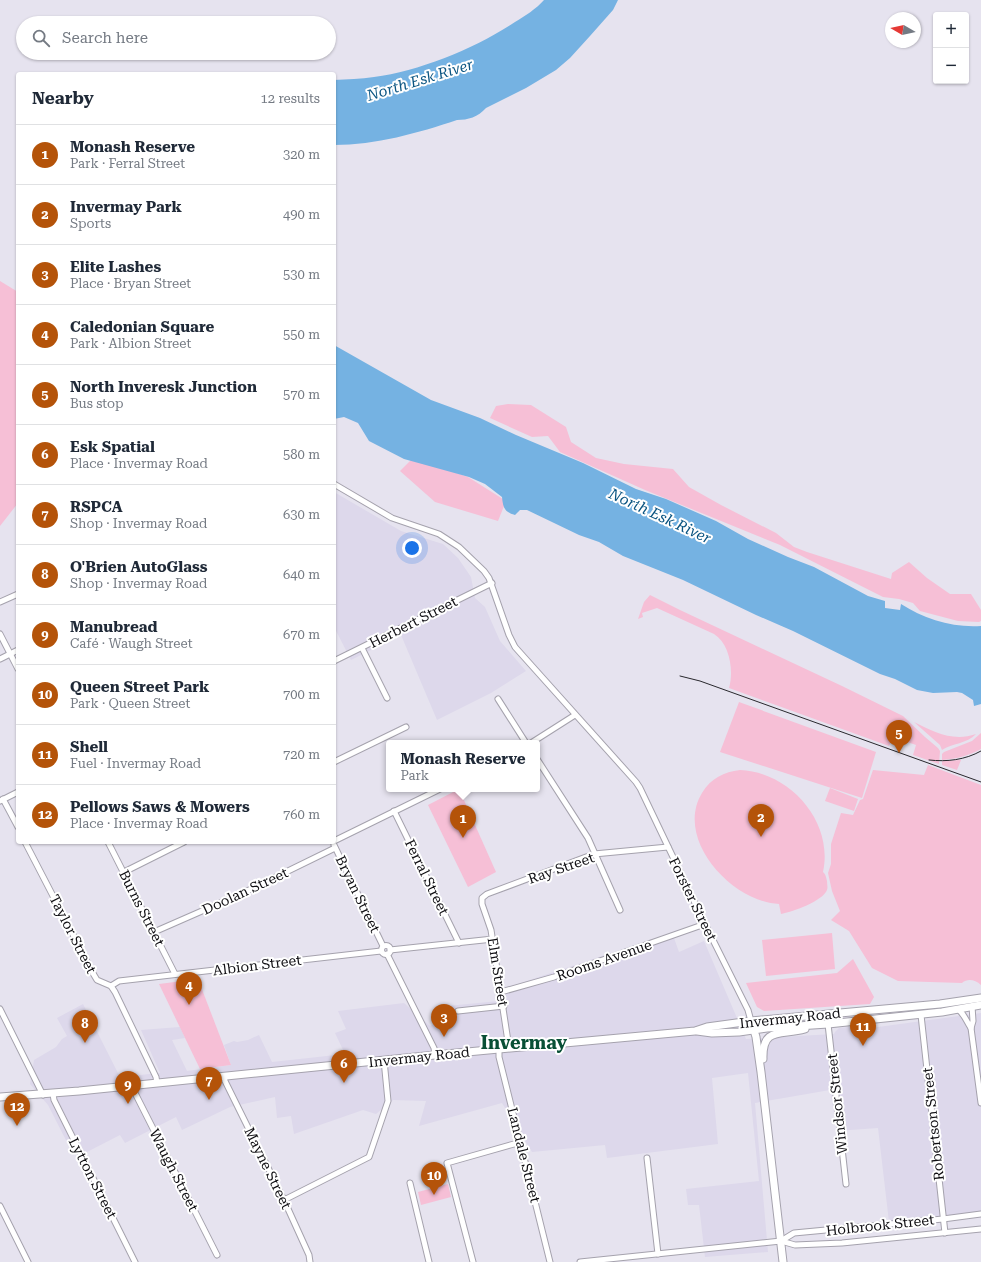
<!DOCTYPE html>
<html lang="en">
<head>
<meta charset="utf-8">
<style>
  body { margin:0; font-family:"Roboto Serif",serif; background:#f2f2f3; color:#1f2937 }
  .controls { position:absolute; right:12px; top:12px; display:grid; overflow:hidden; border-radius:4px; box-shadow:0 1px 3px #0004 }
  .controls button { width:36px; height:36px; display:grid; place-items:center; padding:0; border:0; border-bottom:1px solid #e0e1e3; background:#fff; color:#1f2937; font:20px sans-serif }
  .compass { position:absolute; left:885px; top:12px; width:36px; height:36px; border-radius:50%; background:#fff; box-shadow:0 1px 3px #0004; rotate:279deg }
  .you { position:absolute; left:412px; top:548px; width:14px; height:14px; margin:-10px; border:3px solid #fff; border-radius:50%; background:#1a73e8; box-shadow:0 0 0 6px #1a73e833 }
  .badge { display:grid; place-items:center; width:26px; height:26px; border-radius:50%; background:#b45309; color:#fff; font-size:13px; font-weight:700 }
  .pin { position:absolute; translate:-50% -33px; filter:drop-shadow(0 1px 2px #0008) }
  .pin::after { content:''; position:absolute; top:21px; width:14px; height:12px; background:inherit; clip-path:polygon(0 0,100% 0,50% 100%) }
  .popup { position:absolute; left:386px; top:740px; width:154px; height:52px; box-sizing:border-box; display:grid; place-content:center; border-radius:4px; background:#fff; filter:drop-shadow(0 1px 3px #0005); font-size:13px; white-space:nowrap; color:#747a83 }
  .popup b { font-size:15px; color:#1f2937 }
  .popup::after { content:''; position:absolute; left:50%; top:100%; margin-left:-8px; border:8px solid transparent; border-top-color:#fff }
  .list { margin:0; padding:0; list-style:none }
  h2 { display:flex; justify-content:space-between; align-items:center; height:52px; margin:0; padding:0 16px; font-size:17px }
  h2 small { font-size:13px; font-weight:400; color:#747a83 }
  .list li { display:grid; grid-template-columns:26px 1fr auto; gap:12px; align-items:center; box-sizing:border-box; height:60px; padding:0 16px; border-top:1px solid #e0e1e3 }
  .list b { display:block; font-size:15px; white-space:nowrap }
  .list p { margin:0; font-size:13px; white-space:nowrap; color:#747a83 }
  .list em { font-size:13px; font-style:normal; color:#747a83 }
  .icon { flex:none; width:22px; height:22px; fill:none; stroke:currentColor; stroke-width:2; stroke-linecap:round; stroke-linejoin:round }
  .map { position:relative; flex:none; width:981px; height:1262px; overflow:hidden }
  .search { position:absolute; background:#fff; box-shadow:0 1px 3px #0004; left:16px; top:16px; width:320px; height:44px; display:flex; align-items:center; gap:10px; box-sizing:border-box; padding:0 14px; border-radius:22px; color:#747a83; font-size:15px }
  .panel { position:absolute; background:#fff; box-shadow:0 1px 3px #0004; left:16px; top:72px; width:320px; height:772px; border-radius:4px }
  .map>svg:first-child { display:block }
</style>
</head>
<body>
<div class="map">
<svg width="981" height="1262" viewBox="0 0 981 1262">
  <rect width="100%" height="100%" fill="#e6e3ef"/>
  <g fill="#ddd8eb">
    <polygon points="334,492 401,531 443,544 458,558 471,577 475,598 485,607 500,641 526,671 491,693 437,720 401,635 351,660 334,627"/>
    <polygon points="665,935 674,938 679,952 704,941 746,1039 834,1034 835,1032 839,1028 849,1027 856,1030 981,1013 981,1212 889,1222 878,1128 837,1131 830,1090 755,1103 768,1252 705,1257 699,1205 688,1205 686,1189 759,1181 748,1073 712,1078 718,1144 607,1158 605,1145 532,1152 502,1103 419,1126 426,1101 393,1100 376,1114 363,1110 294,1134 291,1116 277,1118 275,1097 230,1107 182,1130 176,1117 125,1143 120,1135 87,1152 73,1154 48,1105 30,1084 34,1060 56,1047 62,1039 67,1036 57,1018 83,1004 120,1077 160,1073 141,1030 180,1027 185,1038 172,1040 187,1071 231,1065 224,1045 234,1041 237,1042 248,1040 259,1035 272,1062 345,1054 335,1033 346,1029 338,1011 404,1003 430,1026 451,1015 447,1006 499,1001 506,988"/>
  </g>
  <g fill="#f6bfd6">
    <polygon points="0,281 18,292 18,503 0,526"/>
    <polygon points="508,404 531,405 566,427 571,442 596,458 624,464 673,469 689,487 721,505 776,533 794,547 807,552 891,579 892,573 909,562 927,578 950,594 971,594 981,610 981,621 979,622 958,621 920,611 913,603 899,599 883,597 780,545 645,490 560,452 548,436 532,437 490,418 496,406"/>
    <polygon points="413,458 468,477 506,501 498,521 435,502 400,471"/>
    <path d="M650,595L680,610L842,686L903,716L925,737L938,748L940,751L939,764L913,755L916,745L893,737L889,746L729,688C734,671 730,644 714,634L657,608L642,613L643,617L638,619L644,602Z"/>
    <polygon points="739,702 876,752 862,798 720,752"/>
    <path d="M914,722C934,732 953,742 976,734C967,744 952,743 942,750L940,745Z"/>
    <path d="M981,733V749C968,756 956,759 942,760V754L944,752L972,741Z"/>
    <polygon points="961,760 957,770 942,765 942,761"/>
    <path d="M928,765L981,785V985C975,980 968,978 962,983L898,981L872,968L849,931L831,920L840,911L832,891L828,873L831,864V844L841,813L853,815L860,800L863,799L873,770L924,775Z"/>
    <path d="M740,770C790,772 834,822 823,872C826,875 826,877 827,881C827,884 828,887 827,890C823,901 792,912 781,914L779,904C732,902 674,839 702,793C711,778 724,772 740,770Z"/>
    <polygon points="830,788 858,799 854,811 825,801"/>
    <polygon points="459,789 496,872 468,887 428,805"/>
    <polygon points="832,933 835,969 766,976 762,940"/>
    <polygon points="853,959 874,997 870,1004 764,1011 757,1007 746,983 837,973"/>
    <polygon points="198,979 231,1065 200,1069 159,984"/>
    <polygon points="448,1184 451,1197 421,1205 418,1192"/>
  </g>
  <g fill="#75b2e2">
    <path d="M544,0H618L613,10L590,36L570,58L556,70L526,88L486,108C478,117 468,120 457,120C418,133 376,145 334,145V80C347,79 361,79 374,77C420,71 476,48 515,22C525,16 536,9 544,0Z"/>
    <path d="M334,345L431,400L480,418L516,435L583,463L636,489L666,499L716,521L748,539L788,557L814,567L868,596L885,601V608L900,610L901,604C924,619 953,628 981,626V704L974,706L973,700L962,693L957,692L933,693L917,690L895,679L880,674L793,631L756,615L683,580L623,556L599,542L579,535L527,510H520L515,515C504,512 503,507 502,497L485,484L469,477L404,459L369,441L358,423L344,417L334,419Z"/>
  </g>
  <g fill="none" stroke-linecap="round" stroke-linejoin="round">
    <g stroke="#a5a2ad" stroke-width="7">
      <g id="street">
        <polyline points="334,484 392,518 439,534 459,547 484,571 489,578 509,635 515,647 636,782 640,788 705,924 748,1010 751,1021"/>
        <polyline points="0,602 18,594"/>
        <polyline points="0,634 18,669"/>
        <polyline points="362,648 387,698"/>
        <polyline points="0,659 18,650"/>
        <polyline points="334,661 492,583"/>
        <polyline points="498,699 526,743"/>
        <polyline points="531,743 575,715"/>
        <polyline points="537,759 588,838 620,910"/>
        <polyline points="334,762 406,727"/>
        <polyline points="3,799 18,827"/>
        <polyline points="0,801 18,792"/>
        <polyline points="394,811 459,943"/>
        <polyline points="334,841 440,789"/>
        <polyline points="25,842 94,975 97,980 111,986 115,992 156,1077 157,1083"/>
        <polyline points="108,842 175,974"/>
        <polyline points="334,845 383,946"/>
        <polyline points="124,872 184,842"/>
        <polyline points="154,932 243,893 335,848"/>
        <circle cx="386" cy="950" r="4.5"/>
        <polyline points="390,950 493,939"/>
        <polyline points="387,954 434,1048 435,1055"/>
        <polyline points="111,986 119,981 381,951"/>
        <polyline points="501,992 554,977 705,924"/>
        <polyline points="972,1006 973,1021 971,1028 981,1103"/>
        <polyline points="0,1009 43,1095"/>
        <path d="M958,1009C965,1015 966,1021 971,1028"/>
        <polyline points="458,1011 504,1006"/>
        <polyline points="921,1015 945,1233"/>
        <polyline points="828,1024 846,1184"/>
        <polyline points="509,1048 491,930 482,904 482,898 487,894 594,854 668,847"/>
        <polyline points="499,1049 499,1057 550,1262"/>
        <polyline points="224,1076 225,1081 284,1200 309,1255 310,1262"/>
        <polyline points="133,1085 134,1091 217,1255"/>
        <polyline points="53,1094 54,1100 135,1262"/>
        <polyline points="647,1158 658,1254"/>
        <polyline points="410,1183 429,1262"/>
        <polyline points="284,1200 369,1157 388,1101 384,1060"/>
        <polyline points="0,1206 28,1262"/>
        <polyline points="781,1241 795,1245 842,1243 981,1229"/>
        <polyline points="473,1262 447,1163 514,1144 521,1143"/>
        <polyline points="580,1262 781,1241 794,1233 943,1219 981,1214"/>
      </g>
    </g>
    <g stroke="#a5a2ad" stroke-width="9">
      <g id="secondary">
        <polyline points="753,1027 756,1037 761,1072 783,1262"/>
        <polyline points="697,1031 712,1033 739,1032 767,1028 828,1024 942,1012 981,1005"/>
        <path d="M763,1059C762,1026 781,1036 805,1029"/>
        <polyline points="0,1097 79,1091 435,1055 695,1031 707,1027 751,1021 940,1004 981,998"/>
      </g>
    </g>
    <use href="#street" stroke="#fff" stroke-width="5"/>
    <use href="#secondary" stroke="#fff" stroke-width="7"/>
    <g stroke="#29282d" stroke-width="1">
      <polyline points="680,676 700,681 981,782"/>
      <path d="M929,760C947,762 965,760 981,751"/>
    </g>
  </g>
  <g text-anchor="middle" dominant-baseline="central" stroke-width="4" stroke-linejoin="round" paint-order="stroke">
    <g font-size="14" fill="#0f0e12" stroke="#fff">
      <text transform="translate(413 622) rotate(-27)">Herbert Street</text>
      <text transform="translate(561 868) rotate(-19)">Ray Street</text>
      <text transform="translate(427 877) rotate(64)">Ferral Street</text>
      <text transform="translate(245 891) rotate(-25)">Doolan Street</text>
      <text transform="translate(358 894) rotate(64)">Bryan Street</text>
      <text transform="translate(693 899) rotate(64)">Forster Street</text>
      <text transform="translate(142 908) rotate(63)">Burns Street</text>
      <text transform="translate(73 934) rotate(63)">Taylor Street</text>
      <text transform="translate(604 960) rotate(-19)">Rooms Avenue</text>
      <text transform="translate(257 965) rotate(-7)">Albion Street</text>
      <text transform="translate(498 972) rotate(81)">Elm Street</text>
      <text transform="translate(790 1018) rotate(-6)">Invermay Road</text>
      <text transform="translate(419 1057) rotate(-6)">Invermay Road</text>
      <text transform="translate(837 1104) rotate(-96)">Windsor Street</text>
      <text transform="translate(933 1124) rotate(-96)">Robertson Street</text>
      <text transform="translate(524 1155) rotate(76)">Landale Street</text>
      <text transform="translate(268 1168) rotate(64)">Mayne Street</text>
      <text transform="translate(174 1170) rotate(63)">Waugh Street</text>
      <text transform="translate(93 1178) rotate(63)">Lytton Street</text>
      <text transform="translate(880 1225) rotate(-6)">Holbrook Street</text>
    </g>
    <g font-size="15" font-style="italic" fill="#0b5582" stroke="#fff">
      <text transform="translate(420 80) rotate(-17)">North Esk River</text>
      <text transform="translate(660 516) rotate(25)">North Esk River</text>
    </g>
    <g font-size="18" font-weight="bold" fill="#084f35" stroke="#fff">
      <text x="524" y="1042">Invermay</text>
    </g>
  </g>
</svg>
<div class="controls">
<button>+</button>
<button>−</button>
</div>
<svg class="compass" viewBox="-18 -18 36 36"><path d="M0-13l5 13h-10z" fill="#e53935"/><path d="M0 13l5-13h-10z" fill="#747a83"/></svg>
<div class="you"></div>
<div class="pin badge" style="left:463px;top:838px">1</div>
<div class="popup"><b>Monash Reserve</b>Park</div>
<div class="pin badge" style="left:761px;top:837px">2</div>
<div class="pin badge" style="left:444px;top:1037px">3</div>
<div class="pin badge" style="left:189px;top:1005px">4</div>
<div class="pin badge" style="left:899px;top:753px">5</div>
<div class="pin badge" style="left:344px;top:1083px">6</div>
<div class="pin badge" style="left:209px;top:1100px">7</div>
<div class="pin badge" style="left:85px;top:1043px">8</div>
<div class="pin badge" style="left:128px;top:1104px">9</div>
<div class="pin badge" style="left:434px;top:1195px">10</div>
<div class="pin badge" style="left:863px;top:1046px">11</div>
<div class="pin badge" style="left:17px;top:1126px">12</div>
<div class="search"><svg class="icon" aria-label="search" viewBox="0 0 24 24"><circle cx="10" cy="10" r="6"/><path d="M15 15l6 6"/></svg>Search here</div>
<section class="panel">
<h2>Nearby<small>12 results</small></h2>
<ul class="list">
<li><span class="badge">1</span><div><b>Monash Reserve</b><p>Park · Ferral Street</p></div><em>320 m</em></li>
<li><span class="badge">2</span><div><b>Invermay Park</b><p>Sports</p></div><em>490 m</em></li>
<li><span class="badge">3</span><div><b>Elite Lashes</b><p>Place · Bryan Street</p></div><em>530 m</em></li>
<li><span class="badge">4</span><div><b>Caledonian Square</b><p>Park · Albion Street</p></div><em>550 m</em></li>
<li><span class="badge">5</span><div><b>North Inveresk Junction</b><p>Bus stop</p></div><em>570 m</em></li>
<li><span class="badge">6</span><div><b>Esk Spatial</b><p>Place · Invermay Road</p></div><em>580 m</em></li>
<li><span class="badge">7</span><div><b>RSPCA</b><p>Shop · Invermay Road</p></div><em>630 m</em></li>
<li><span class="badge">8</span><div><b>O'Brien AutoGlass</b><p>Shop · Invermay Road</p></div><em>640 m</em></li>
<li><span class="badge">9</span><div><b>Manubread</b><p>Café · Waugh Street</p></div><em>670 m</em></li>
<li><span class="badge">10</span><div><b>Queen Street Park</b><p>Park · Queen Street</p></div><em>700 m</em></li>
<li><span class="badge">11</span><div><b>Shell</b><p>Fuel · Invermay Road</p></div><em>720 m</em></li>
<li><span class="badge">12</span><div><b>Pellows Saws &amp; Mowers</b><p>Place · Invermay Road</p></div><em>760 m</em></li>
</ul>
</section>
</div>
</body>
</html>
